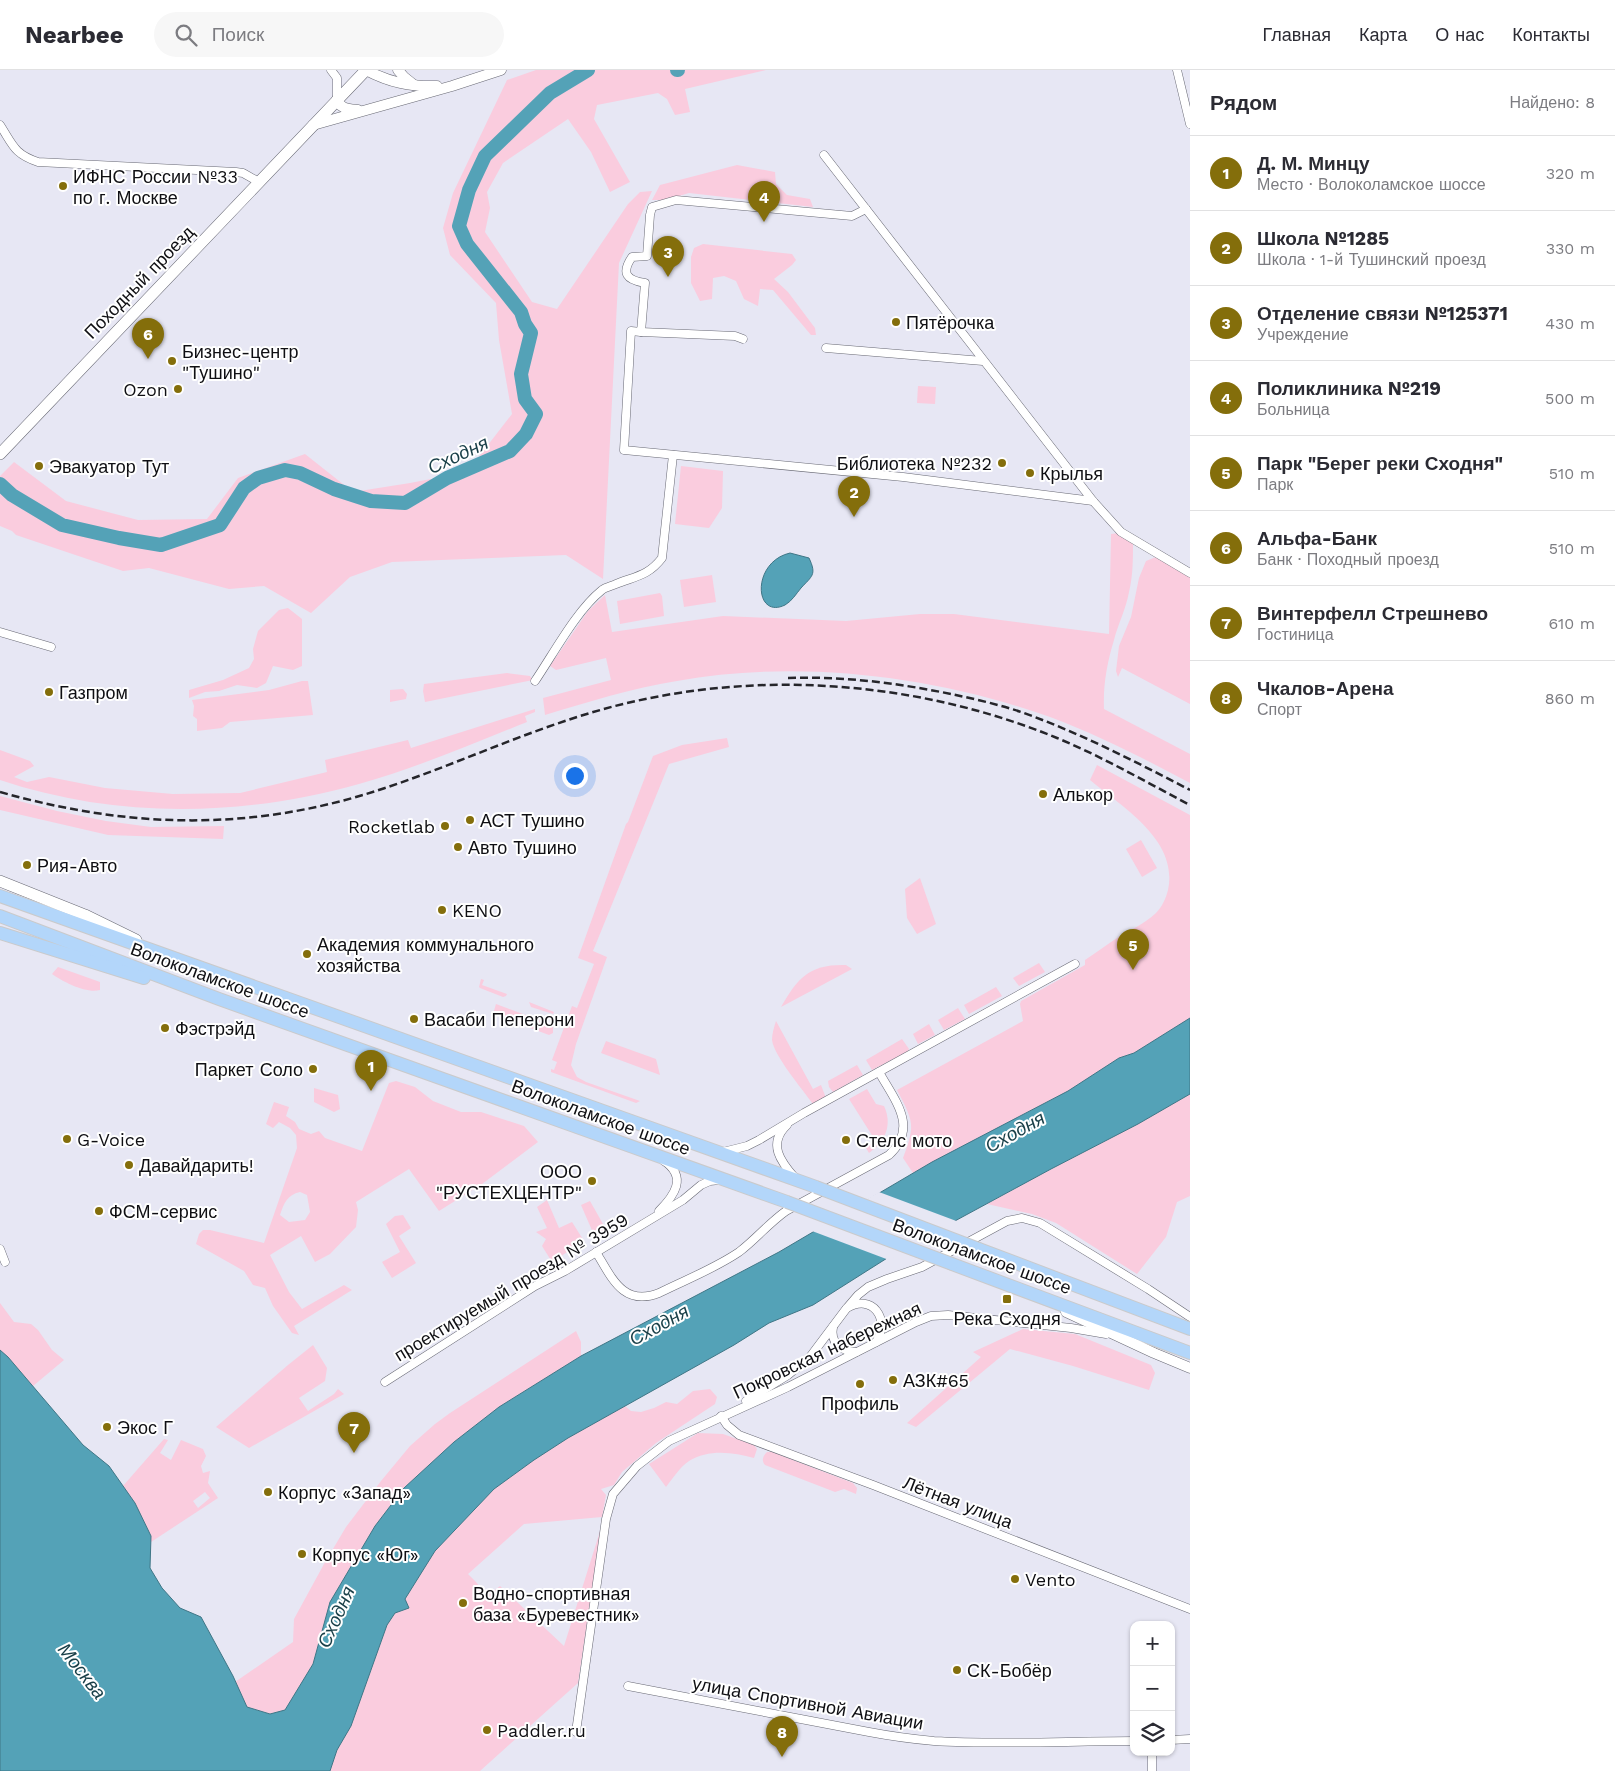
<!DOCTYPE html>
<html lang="ru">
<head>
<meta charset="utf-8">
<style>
  body { margin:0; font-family:"Work Sans",sans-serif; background:#f7f7f7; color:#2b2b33 }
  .controls { position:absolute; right:15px; bottom:15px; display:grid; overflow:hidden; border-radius:10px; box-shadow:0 1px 4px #0004 }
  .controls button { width:45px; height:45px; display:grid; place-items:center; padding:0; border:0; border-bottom:1px solid #e1e1e2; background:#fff; color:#2b2b33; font:25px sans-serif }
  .you { position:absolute; left:574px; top:705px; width:18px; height:18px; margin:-12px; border:4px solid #fff; border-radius:50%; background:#1a73e8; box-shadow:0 0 0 8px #1a73e833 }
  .badge { display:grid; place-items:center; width:32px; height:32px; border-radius:50%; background:#846e0b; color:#fff; font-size:16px; font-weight:700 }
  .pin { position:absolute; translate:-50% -41px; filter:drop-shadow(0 1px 2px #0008) }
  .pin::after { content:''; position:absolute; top:26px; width:18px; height:15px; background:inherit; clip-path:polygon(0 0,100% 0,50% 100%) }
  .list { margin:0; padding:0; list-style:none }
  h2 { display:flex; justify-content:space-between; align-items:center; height:65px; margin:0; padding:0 20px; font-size:21px }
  h2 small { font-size:16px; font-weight:400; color:#7c7c81 }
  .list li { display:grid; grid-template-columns:32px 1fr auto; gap:15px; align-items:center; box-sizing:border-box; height:75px; padding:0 20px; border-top:1px solid #e1e1e2 }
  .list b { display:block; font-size:19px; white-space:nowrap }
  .list p { margin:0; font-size:16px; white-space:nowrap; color:#7c7c81 }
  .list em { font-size:16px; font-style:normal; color:#7c7c81 }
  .icon { flex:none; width:28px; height:28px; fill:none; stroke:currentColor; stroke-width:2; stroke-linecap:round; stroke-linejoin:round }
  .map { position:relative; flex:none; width:1190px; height:1701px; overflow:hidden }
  header { display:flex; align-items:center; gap:30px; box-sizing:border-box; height:70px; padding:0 25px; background:#fff; border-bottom:1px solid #e1e1e2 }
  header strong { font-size:24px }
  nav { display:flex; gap:28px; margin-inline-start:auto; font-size:18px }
  .search { width:350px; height:45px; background:#f7f7f7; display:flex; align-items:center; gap:12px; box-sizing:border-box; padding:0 18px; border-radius:28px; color:#7c7c81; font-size:19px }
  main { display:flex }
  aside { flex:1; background:#fff }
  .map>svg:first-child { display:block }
</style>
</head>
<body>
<header>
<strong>Nearbee</strong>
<div class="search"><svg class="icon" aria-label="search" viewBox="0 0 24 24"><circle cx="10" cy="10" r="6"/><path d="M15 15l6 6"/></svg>Поиск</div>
<nav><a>Главная</a><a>Карта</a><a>О нас</a><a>Контакты</a></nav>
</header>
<main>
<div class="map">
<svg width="1190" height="1701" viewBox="0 0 1190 1701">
  <rect width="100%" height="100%" fill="#e7e7f4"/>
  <g fill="#faccde" fill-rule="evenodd">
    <polygon points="536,0 766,0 685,19 690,42 675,45 667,29 658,23 597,35 594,49 630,112 610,122 591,82 568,49 503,93 487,122 490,138 485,162 532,232 557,239 628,134 640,122 652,121 619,193 603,509 566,485 392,492 350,507 311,543 264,516 229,519 149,498 123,501 16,465 12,461 0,456 0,406 14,392 66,431 138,450 207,449 238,408 305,384 353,422 410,413 467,402 512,344 499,270 496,233 450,185 443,158 453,123 507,10"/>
    <polygon points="737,95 775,102 776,114 787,125 810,129 813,137 689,123 666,130 652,130 660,115"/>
    <polygon points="703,174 792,184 796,190 792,195 774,209 788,222 815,258 816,265 811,265 773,220 760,219 758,236 744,229 736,211 724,206 713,208 712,229 700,231 691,213 691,187 694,178"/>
    <polygon points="918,316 936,317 935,334 917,333"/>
    <polygon points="681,396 723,401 722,438 709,458 675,454"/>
    <path d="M1119,463L1133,472C1133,489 1133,506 1129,522C1126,539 1118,554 1114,570C1107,593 1103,615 1104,639L1190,684V713C1145,689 1098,665 1050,647C934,606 799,589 677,611C632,618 588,632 545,645L543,628L611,610L606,588L556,600L550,596L588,541L605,525L612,562L723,546L846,551L920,544H954L1109,564L1111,464Z"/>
    <polygon points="1156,487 1190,507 1190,634 1122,598 1118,607 1116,601 1119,576 1131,547 1139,508 1146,491"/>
    <polygon points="712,505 716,532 684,537 680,510"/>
    <polygon points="660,523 662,526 664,546 620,554 617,531"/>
    <polygon points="288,538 302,549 302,596 293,600 273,596 266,613 257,618 237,615 219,621 205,622 189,628 189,620 223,610 249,598 254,589 253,579 258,561 279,540"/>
    <polygon points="507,603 530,606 533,610 425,632 423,621 424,614"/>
    <polygon points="302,611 308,611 313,645 230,652 222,658 197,661 197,649 193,646 194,636 192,630 269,620"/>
    <polygon points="403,619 407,624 406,629 390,632 390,620"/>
    <path d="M535,639V642L525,646L527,652C472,674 416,698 359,714C242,747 116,749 0,710V680L30,691L34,696L14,707L27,712L49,707L105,718L173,724L240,723L327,702L325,690L408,670L411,678Z"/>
    <polygon points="727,668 729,677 669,694 593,881 607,887 576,974 571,995 577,1007 586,1012 640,1031 636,1033 551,1002 551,999 554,1000 557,992 552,990 572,936 577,938 594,894 578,888 626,754 628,752 653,686 682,675"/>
    <path d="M1097,695L1190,745V948L1134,983L1119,988L1068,1021L913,1103L903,1088C916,1054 913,1051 897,1020L1023,951L1020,934L1021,931L1085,895V890C1096,883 1106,875 1117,868C1130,860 1144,854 1156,843C1162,837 1166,828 1168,820C1179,770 1122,737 1090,710Z"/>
    <polygon points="0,726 57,741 106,751 151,757 224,756 223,769 108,765 0,740"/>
    <polygon points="1141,770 1157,798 1142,807 1126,779"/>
    <polygon points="920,808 936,854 917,864 907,848 905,819"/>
    <polygon points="1039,893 1045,902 1019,916 1013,908"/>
    <path d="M846,895L852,899L781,937C798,907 810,894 846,895Z"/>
    <path d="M58,897L100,912V920C87,924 63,912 52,904Z"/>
    <polygon points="481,909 484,910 482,915 507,924 506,926 503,927 480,918 479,917"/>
    <polygon points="996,917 1002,926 969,944 964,935"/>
    <polygon points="529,932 554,942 553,944 531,937"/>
    <polygon points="496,934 553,955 553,963 549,965 493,944"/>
    <polygon points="958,938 965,949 944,960 938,950"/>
    <path d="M776,951L813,1019L821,1015L826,1028L813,1034C803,1020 774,986 772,970C772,964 774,957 776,951Z"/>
    <polygon points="929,954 935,965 918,974 913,964"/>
    <polygon points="902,969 909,979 907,982 872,1000 866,990"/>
    <polygon points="606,971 656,989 660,1005 601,983"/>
    <polygon points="857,995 863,1005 833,1022 829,1017 828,1011"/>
    <path d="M396,1011L415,1017L433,1031L461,1042H481L524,1056L538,1072L482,1114L439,1141L409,1099L356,1132L358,1140L356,1157L330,1184L315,1192L301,1166L270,1185L289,1222L302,1239L344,1215L352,1220L294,1256L299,1265L292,1263L273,1236L265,1218L253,1215L244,1201L196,1174L199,1164L203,1160H210L264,1173L297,1078L296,1065L290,1058L279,1052L273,1058L266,1054L274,1032L289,1037L286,1046L295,1052L299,1059L311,1064L319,1061L325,1068L362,1081L389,1013ZM300,1122L307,1125L310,1142L305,1150L289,1152L280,1145C284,1133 287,1125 300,1122Z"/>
    <polygon points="314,1018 338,1025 340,1039 334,1042 314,1032"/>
    <path d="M867,1019L876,1034L884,1036C893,1055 885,1072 869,1083L866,1078L875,1070L849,1029Z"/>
    <path d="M1190,1024V1126L1177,1132L1166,1167L1137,1204L1056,1153L1032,1144L987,1134C1054,1097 1123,1063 1190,1024Z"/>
    <polygon points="547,1130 559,1158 572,1152 584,1171 552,1192 542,1176 546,1169 536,1162 547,1158 537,1137"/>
    <polygon points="590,1131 607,1161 594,1165 581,1135"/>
    <polygon points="403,1145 411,1158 399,1166 416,1193 392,1208 382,1192 400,1182 386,1154 395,1146"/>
    <polygon points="0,1233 14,1252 31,1254 38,1260 52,1280 64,1290 33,1316 0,1280"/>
    <polygon points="1023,1259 1075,1264 1151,1295 1155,1303 1149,1320 1073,1296 1010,1279 916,1357 907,1353 981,1287 973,1282"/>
    <polygon points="576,1261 581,1272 581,1286 499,1337 454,1372 404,1418 375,1456 330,1532 313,1594 285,1640 270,1644 247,1637 235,1612 293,1572 294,1549 324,1494 346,1457 381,1411 410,1376 435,1354 450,1343"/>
    <polygon points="313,1275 327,1298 325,1311 299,1328 308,1341 334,1324 338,1319 344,1324 249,1378 216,1357 288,1295"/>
    <polygon points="710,1319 717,1327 715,1334 656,1373 622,1402 614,1415 601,1419 606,1425 602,1447 524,1454 468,1504 476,1512 487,1526 500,1516 564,1576 601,1458 578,1613 480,1701 330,1701 337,1680 351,1656 387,1555 395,1543 409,1538 405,1529 435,1481 494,1419 534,1390 568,1368 625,1336 631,1341 641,1342 654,1338 666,1332 677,1334 693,1321"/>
    <path d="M698,1363L723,1364L754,1375L757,1379L754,1388C733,1382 708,1379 689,1391C680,1397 673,1408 666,1417L649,1394Z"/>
    <path d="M164,1369L168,1370L160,1383L171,1390L181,1370L203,1379L206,1386L201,1396L203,1403L210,1401L208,1413L218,1428L151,1472V1466L135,1433L123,1416ZM205,1422L210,1428L198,1438L193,1431Z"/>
    <path d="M767,1382H772L853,1413L857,1418L856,1424L844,1419L835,1422L765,1395C761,1390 763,1386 767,1382Z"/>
  </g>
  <g fill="#54a2b7" stroke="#3f7686">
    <path d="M790,483L809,488C817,505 812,506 801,518C796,524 792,531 785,535C754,550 751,492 790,483Z"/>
    <polygon points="1190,948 1190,1024 1138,1054 1051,1099 892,1185 813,1235 769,1253 734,1275 568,1368 534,1390 494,1419 435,1481 405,1529 409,1538 395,1543 387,1555 351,1656 337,1680 330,1701 0,1701 0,1280 8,1287 83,1375 109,1396 135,1433 151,1466 150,1498 162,1518 180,1538 201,1547 233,1606 247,1637 270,1644 285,1640 313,1594 330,1532 375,1456 404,1418 454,1372 499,1337 581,1286 779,1182 932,1092 1068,1021 1119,988 1134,983"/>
  </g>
  <polygon fill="#e7e7f4" points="879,1122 959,1152 889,1190 812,1161"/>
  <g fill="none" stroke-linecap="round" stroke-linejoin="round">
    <g stroke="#54a2b7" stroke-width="14">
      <polyline points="677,0 678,0"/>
      <polyline points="0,414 12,425 62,455 119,468 161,475 220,455 244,418 258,408 285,400 300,403 334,419 371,431 405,433 447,408 510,381 526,364 536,344 525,329 521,304 531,263 525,254 521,242 467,174 459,156 469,120 485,86 550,23 588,0"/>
    </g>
    <g stroke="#686974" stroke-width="9">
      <g id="minor">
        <polyline points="331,0 337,8 337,29"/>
        <polyline points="1177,0 1190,54"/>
        <path d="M0,55C13,75 14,84 38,92L236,102L243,103L259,112"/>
        <polyline points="824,85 1093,431 1121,462 1190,503"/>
        <path d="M866,139L852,146L676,130L652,137L650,145L647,186L632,187C621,203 626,210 645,213L641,262L631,261L624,380L903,407L1093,431"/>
        <polyline points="641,262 735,266 743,269"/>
        <polyline points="826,278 983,291"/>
        <polyline points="0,562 51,577"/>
        <path d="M535,611C554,583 576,541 602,520C606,517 612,516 616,514C636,506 648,506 662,488L673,385"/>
        <path d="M787,1055C767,1074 781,1092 795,1108"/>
        <polyline points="723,1082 747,1076 759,1070 804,1043 1075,894"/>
        <path d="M659,1141C674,1126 688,1107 664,1091"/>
        <polyline points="0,1179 5,1192"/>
        <path d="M596,1182C612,1208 623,1237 659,1223C685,1210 714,1199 739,1182C756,1169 769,1153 786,1141L889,1085C919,1057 895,1031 879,1002"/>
        <path d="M847,1238C872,1223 891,1249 876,1272"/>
        <path d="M833,1257C830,1273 841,1281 856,1282"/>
        <polyline points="385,1312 535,1216 565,1201 683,1130 701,1115 710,1111 720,1110"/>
        <polyline points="746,1331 788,1305 810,1287 846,1239 858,1225 868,1217 887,1209 922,1197 1007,1151 1022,1148 1040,1153 1148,1219 1190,1247"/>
        <polyline points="721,1346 727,1355 739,1365 873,1415 1190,1539"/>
        <path d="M628,1616L869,1662C890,1666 912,1669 934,1671C1000,1675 1067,1671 1134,1671"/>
        <polyline points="576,1662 606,1449 613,1424 637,1396 669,1371 788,1317 916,1252 931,1246 948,1245 1071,1258 1106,1264"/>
        <polyline points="1171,1670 1190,1669"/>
        <polyline points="1152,1701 1152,1682"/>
      </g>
    </g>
    <g stroke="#686974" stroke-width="11">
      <g id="tertiary">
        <path d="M366,0C389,12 410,17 437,16"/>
        <polyline points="398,0 404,7 414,15"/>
        <path d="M337,29C340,39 348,39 358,40"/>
        <polyline points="313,55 452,16 501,0"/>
        <polyline points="1066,1242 1154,1283 1190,1298"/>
      </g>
    </g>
    <g stroke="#686974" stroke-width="12">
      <g id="secondary">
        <polyline points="0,384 366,0"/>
        <polyline points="0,811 85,845 136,870"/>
      </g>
    </g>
    <g stroke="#cacacb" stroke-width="14">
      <g id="primary">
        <polyline points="0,826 816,1117"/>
        <polyline points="0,846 219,929 787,1132"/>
        <polyline points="0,863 144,908"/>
        <polyline points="979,1179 1190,1259"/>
        <polyline points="952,1194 1190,1283"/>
      </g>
    </g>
    <use href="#minor" stroke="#fff" stroke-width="8"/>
    <use href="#tertiary" stroke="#fff" stroke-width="10"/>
    <use href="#secondary" stroke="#fff" stroke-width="11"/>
    <use href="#primary" stroke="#b3d6fa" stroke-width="12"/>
    <g stroke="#25252a" stroke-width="2.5" stroke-dasharray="8 4" stroke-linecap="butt">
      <path d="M788,608C843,606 897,613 951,624C975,629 1001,635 1024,643C1082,664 1136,692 1190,720"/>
      <path d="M0,722C131,759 254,762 385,718C469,690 549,650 636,631C775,600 926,614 1057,668C1103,687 1146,712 1190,735"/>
    </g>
    <g stroke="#cacacb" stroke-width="14" stroke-linecap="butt">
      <g id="primary-bridge">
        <polyline points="816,1117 979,1179"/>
        <polyline points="787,1132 952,1194"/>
      </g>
    </g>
    <use href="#primary-bridge" stroke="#b3d6fa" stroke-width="12"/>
  </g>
  <g fill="#846e0b" stroke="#fff" stroke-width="2">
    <circle cx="63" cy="116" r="5"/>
    <circle cx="896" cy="252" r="5"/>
    <circle cx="172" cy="291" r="5"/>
    <circle cx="178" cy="319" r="5"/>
    <circle cx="1002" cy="393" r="5"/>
    <circle cx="39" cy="396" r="5"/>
    <circle cx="1030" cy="403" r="5"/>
    <circle cx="49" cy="622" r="5"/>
    <circle cx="1043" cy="724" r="5"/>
    <circle cx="470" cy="750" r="5"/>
    <circle cx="445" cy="756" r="5"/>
    <circle cx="458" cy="777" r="5"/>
    <circle cx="27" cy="795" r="5"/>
    <circle cx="442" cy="840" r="5"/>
    <circle cx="307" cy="884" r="5"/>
    <circle cx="414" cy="949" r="5"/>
    <circle cx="165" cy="958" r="5"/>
    <circle cx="313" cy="999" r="5"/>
    <circle cx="67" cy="1069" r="5"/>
    <circle cx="846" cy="1070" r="5"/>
    <circle cx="129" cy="1095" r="5"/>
    <circle cx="592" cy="1111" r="5"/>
    <circle cx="99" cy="1141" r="5"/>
    <rect x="1002" y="1224" width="10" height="10" rx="2.5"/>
    <circle cx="893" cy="1310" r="5"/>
    <circle cx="860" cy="1314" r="5"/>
    <circle cx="107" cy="1357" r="5"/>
    <circle cx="268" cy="1422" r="5"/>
    <circle cx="302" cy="1484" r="5"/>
    <circle cx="1015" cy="1509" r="5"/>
    <circle cx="463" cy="1533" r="5"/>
    <circle cx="957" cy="1600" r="5"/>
    <circle cx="487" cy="1660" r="5"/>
  </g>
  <g text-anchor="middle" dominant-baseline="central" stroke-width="4" stroke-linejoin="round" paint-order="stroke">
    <g font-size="18" fill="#0f0f13" stroke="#fff" text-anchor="start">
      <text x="73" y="106">ИФНС России №33<tspan x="73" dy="21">по г. Москве</tspan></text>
      <text x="906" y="252">Пятёрочка</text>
      <text x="182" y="281">Бизнес-центр<tspan x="182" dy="21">"Тушино"</tspan></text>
      <text x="168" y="319" text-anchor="end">Ozon</text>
      <text x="992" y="393" text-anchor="end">Библиотека №232</text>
      <text x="49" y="396">Эвакуатор Тут</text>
      <text x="1040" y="403">Крылья</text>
      <text x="59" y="622">Газпром</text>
      <text x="1053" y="724">Алькор</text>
      <text x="480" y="750">АСТ Тушино</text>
      <text x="435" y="756" text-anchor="end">Rocketlab</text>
      <text x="468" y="777">Авто Тушино</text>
      <text x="37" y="795">Рия-Авто</text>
      <text x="452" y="840">KENO</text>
      <text x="317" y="874">Академия коммунального<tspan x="317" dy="21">хозяйства</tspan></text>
      <text x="424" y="949">Васаби Пеперони</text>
      <text x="175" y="958">Фэстрэйд</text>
      <text x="303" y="999" text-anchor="end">Паркет Соло</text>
      <text x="77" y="1069">G-Voice</text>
      <text x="856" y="1070">Стелс мото</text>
      <text x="139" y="1095">Давайдарить!</text>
      <text x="582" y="1101" text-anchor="end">ООО<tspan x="582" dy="21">"РУСТЕХЦЕНТР"</tspan></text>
      <text x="109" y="1141">ФСМ-сервис</text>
      <text x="1007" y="1248" text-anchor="middle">Река Сходня</text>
      <text x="903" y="1310">АЗК#65</text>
      <text x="860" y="1333" text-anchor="middle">Профиль</text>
      <text x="117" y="1357">Экос Г</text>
      <text x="278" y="1422">Корпус «Запад»</text>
      <text x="312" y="1484">Корпус «Юг»</text>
      <text x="1025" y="1509">Vento</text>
      <text x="473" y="1523">Водно-спортивная<tspan x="473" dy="21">база «Буревестник»</tspan></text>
      <text x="967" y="1600">СК-Бобёр</text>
      <text x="497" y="1660">Paddler.ru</text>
    </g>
    <g font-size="18" fill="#0f0f13" stroke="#fff">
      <text transform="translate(139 212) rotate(-46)">Походный проезд</text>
      <text transform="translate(220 910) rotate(20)">Волоколамское шоссе</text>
      <text transform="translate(601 1047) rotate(20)">Волоколамское шоссе</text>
      <text transform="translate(982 1186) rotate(20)">Волоколамское шоссе</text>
      <text transform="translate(511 1217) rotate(-31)">проектируемый проезд № 3959</text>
      <text transform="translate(827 1280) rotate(-25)">Покровская набережная</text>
      <text transform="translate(958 1432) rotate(21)">Лётная улица</text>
      <text transform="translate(808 1633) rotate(10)">улица Спортивной Авиации</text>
    </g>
    <g font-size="19" font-style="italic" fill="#193f48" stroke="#fff">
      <text transform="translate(458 385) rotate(-25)">Сходня</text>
      <text transform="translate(1015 1062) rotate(-29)">Сходня</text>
      <text transform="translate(659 1255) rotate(-29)">Сходня</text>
      <text transform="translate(336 1547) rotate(-66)">Сходня</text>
      <text transform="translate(82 1601) rotate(52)">Москва</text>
    </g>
  </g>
</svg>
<div class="controls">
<button>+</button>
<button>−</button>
<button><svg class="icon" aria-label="layers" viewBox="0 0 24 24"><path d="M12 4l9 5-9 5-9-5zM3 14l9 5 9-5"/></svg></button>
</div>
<div class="you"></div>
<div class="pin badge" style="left:371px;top:1021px">1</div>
<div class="pin badge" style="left:854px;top:447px">2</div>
<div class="pin badge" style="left:668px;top:207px">3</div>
<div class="pin badge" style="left:764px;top:152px">4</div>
<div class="pin badge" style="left:1133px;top:900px">5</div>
<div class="pin badge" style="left:148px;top:289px">6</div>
<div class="pin badge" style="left:354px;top:1383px">7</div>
<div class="pin badge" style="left:782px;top:1687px">8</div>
</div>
<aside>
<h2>Рядом<small>Найдено: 8</small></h2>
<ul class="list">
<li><span class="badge">1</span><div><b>Д. М. Минцу</b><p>Место · Волоколамское шоссе</p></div><em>320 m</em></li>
<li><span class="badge">2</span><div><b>Школа №1285</b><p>Школа · 1-й Тушинский проезд</p></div><em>330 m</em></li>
<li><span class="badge">3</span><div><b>Отделение связи №125371</b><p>Учреждение</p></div><em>430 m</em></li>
<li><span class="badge">4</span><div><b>Поликлиника №219</b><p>Больница</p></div><em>500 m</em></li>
<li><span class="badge">5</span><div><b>Парк &quot;Берег реки Сходня&quot;</b><p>Парк</p></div><em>510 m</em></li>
<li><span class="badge">6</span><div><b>Альфа-Банк</b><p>Банк · Походный проезд</p></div><em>510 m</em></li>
<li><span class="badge">7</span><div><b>Винтерфелл Стрешнево</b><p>Гостиница</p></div><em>610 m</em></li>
<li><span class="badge">8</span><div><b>Чкалов-Арена</b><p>Спорт</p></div><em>860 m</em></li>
</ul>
</aside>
</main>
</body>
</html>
